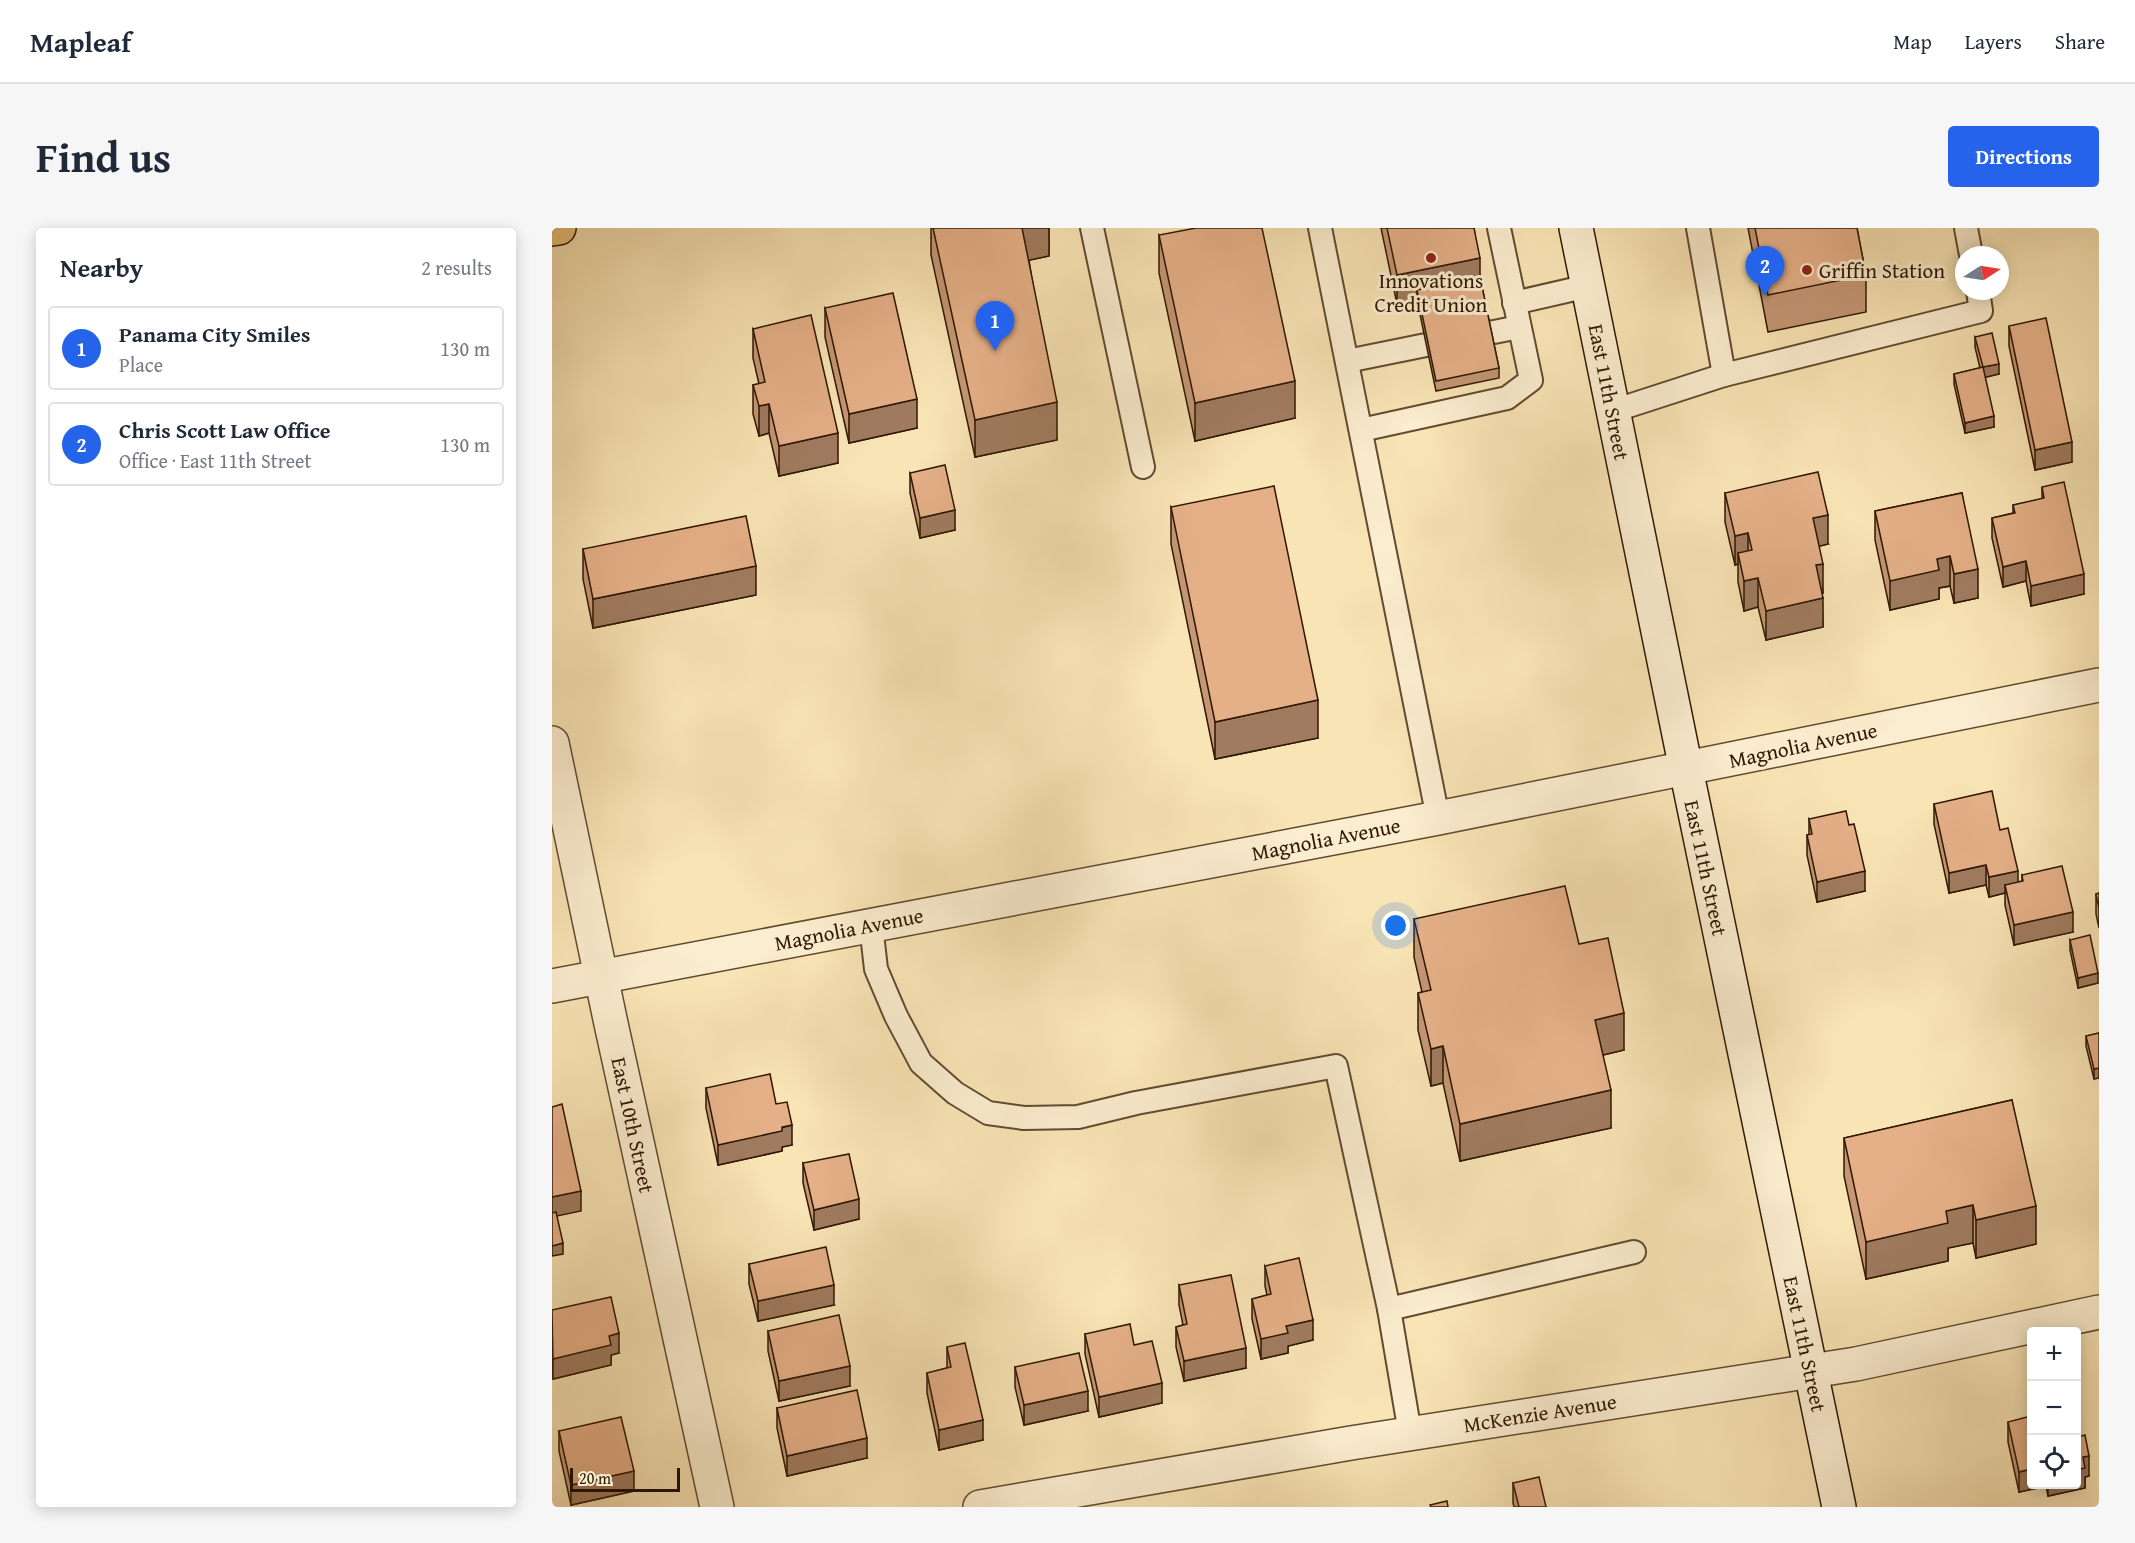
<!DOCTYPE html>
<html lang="en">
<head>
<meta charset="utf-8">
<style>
  body { margin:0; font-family:"Gentium Book Plus",serif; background:#f6f6f7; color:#1f2937 }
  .controls { position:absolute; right:18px; bottom:18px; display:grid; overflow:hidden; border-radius:6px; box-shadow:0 3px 15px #0003 }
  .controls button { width:54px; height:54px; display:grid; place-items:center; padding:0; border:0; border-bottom:2px solid #e0e1e3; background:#fff; color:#1f2937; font:30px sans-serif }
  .compass { position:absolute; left:1403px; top:18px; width:54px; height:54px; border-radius:50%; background:#fff; box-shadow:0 3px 15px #0003; rotate:78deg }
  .scale { position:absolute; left:18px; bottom:15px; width:110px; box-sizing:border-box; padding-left:6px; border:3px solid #2e1803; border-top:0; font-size:16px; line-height:21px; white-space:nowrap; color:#2e1803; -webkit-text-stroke:4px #fbedcf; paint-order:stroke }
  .you { position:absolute; left:844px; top:698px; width:21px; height:21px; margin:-15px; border:4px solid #fff; border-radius:50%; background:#1a73e8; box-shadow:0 0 0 9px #1a73e833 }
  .badge { display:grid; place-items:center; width:39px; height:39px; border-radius:50%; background:#2563eb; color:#fff; font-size:20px; font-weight:700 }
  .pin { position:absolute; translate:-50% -50px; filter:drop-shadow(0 2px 3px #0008) }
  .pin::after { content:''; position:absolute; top:32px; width:21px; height:18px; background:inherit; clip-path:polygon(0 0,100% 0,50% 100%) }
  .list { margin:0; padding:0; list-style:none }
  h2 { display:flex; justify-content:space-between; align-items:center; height:78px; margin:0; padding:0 24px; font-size:26px }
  h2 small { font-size:20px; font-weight:400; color:#747a83 }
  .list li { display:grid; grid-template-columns:39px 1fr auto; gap:18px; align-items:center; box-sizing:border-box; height:84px; margin:0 12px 12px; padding:0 12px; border:2px solid #e0e1e3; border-radius:6px }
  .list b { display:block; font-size:22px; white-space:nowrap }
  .list p { margin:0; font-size:20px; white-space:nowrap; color:#747a83 }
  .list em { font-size:20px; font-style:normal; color:#747a83 }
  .icon { flex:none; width:33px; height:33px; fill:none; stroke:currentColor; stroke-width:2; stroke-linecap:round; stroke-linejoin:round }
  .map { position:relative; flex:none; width:1547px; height:1279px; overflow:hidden; border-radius:6px }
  header { display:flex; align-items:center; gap:36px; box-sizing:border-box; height:84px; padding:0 30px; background:#fff; border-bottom:2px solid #e0e1e3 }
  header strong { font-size:28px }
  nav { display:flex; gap:33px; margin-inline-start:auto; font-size:21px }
  .intro { display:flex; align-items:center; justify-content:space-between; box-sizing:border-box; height:144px; padding:0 36px }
  h1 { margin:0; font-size:42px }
  .button { padding:15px 27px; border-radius:6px; background:#2563eb; color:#fff; font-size:21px; font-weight:700 }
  main { display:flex; gap:36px; padding:0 36px }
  aside { flex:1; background:#fff; border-radius:6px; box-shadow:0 3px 15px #0003 }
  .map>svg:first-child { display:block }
</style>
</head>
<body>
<header>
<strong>Mapleaf</strong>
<nav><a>Map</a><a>Layers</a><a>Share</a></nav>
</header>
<div class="intro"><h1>Find us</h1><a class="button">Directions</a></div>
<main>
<aside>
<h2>Nearby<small>2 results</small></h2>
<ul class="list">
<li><span class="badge">1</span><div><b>Panama City Smiles</b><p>Place</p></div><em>130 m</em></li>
<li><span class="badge">2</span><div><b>Chris Scott Law Office</b><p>Office · East 11th Street</p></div><em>130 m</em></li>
</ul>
</aside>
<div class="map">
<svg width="1547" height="1279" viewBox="0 0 1547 1279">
  <rect width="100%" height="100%" fill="#f9e4b5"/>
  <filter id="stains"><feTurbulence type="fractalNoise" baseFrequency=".00333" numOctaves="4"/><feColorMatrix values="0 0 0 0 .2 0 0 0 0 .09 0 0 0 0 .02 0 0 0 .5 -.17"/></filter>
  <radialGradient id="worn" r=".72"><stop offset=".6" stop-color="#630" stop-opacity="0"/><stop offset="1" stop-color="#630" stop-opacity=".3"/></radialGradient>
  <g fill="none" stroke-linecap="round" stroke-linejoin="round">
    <g stroke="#614b30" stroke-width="26">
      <g id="service">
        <polyline points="540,0 591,239"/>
        <polyline points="768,0 886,590"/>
        <polyline points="1414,0 1419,27"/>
        <polyline points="962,75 1036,58"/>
        <polyline points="937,105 967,99"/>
        <polyline points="795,133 874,117"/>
        <polyline points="1172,147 1429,83 1426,63"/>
        <polyline points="1061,183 1172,147 1146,0"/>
        <polyline points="809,202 955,170 979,152 947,0"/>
        <polyline points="319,697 324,741 344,788 369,835 403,865 436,885 472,890 526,889 584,875 784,838 837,1081 858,1205"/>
        <polyline points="837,1081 1082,1024"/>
      </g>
    </g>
    <g stroke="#614b30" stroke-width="36">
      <g id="minor">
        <polyline points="0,515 58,791 165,1279"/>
        <polyline points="0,758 886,590 1547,457"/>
        <polyline points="428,1279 799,1215 1304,1136 1547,1084"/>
      </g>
    </g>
    <g stroke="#2e1803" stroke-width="36">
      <polyline id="secondary" points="1024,0 1134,541 1287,1279"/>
    </g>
    <g stroke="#2e1803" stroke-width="36">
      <polyline id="primary" points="0,1 7,0"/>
    </g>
    <use href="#service" stroke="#fbedcf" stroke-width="22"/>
    <use href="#minor" stroke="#fbedcf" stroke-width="33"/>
    <use href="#secondary" stroke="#fbedcf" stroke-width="33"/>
    <use href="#primary" stroke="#ecc27a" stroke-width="33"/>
  </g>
  <g fill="#c59775" stroke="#2e1803" stroke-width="1.5">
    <polygon points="379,0 497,0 497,28 477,32 505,212 423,229 379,27"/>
    <polygon points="829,0 922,0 928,49 947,140 947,150 884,163 865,72 845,76"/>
    <polygon points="1196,0 1305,0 1314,47 1314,84 1216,104"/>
    <polygon points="607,7 743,190 643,213 607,45"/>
    <polygon points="273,80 365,200 297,215 273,109"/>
    <polygon points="1457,98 1520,234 1483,242 1457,118"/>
    <polygon points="201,101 286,235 227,248 217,205 207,208 201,186 201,157 207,156 201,130"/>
    <polygon points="1423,109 1447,146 1433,149 1442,199 1413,205 1402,156 1402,146 1428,140 1423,119"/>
    <polygon points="358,245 403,302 368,310 358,265"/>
    <polygon points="1490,259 1532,366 1479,378 1474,353 1451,359 1440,310 1440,290 1461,285 1461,277 1490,271"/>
    <polygon points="1173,265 1276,316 1267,318 1271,365 1270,365 1271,399 1214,412 1206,379 1192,383 1186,354 1186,336 1183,337 1173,294"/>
    <polygon points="1410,265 1426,370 1402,375 1398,358 1387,360 1387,371 1338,382 1323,312 1323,283"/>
    <polygon points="619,279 766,510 663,531 619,316"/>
    <polygon points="31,321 204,367 41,400 31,351"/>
    <polygon points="1382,576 1448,602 1466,654 1470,653 1470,647 1521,704 1462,717 1453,677 1453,665 1437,669 1434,657 1397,665 1382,596"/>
    <polygon points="1257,591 1313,663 1265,674 1255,627 1255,607 1257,607"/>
    <polygon points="1547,665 1547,700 1544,686 1544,666"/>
    <polygon points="862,691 1027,716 1072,822 1051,827 1059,900 908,933 891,855 879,858 866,802 866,765 870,764 862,729"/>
    <polygon points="1518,712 1546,755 1526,760 1518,722"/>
    <polygon points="1547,805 1542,851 1534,818 1534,808"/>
    <polygon points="154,860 224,876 240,917 230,919 230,923 166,937 154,880"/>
    <polygon points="1460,872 1484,1016 1424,1030 1421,1015 1396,1020 1396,1033 1314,1051 1292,948 1292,910"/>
    <polygon points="251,935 307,991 262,1002 251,955"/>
    <polygon points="197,1036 282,1077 206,1093 197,1056"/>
    <polygon points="713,1038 761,1112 736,1118 736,1125 709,1131 700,1091 700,1071 715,1067 713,1058"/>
    <polygon points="627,1057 694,1140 632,1153 624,1119 624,1099 631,1097 627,1077"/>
    <polygon points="0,1082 67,1125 59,1127 59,1137 1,1151"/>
    <polygon points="216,1103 298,1158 227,1173 216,1123"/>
    <polygon points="533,1106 582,1117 610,1175 547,1189 533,1126"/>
    <polygon points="395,1119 431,1212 387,1222 375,1165 375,1145 395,1140"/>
    <polygon points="463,1139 536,1183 472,1197 463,1159"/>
    <polygon points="225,1180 315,1230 235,1248 225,1200"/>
    <polygon points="1456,1194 1479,1257 1524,1257 1524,1202 1537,1248 1533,1249 1533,1260 1496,1268 1494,1258 1467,1264 1456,1214"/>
    <polygon points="7,1203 82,1263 19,1277 7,1223"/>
    <polygon points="961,1255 994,1279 962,1279 961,1275"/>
  </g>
  <g fill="#a07b5f" stroke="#2e1803" stroke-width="1.5">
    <polygon points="469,0 497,0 497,28 469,34"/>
    <polygon points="928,30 928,59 865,62 865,72 845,76 845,47"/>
    <polygon points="1447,136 1447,146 1431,150 1431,139"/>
    <polygon points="743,153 743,190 643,213 643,175"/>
    <polygon points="365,171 365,200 297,215 297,186"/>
    <polygon points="505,174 505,212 423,229 423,192"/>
    <polygon points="217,176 217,205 207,208 207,178"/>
    <polygon points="1442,188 1442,199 1413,205 1413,195"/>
    <polygon points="286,205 286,235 227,248 227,218"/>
    <polygon points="1520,214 1520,234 1483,242 1483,222"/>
    <polygon points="403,282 403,302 368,310 368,290"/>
    <polygon points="1276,287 1276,316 1261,320 1261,290"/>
    <polygon points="1196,305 1196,334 1186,325 1186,336 1183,337 1183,308"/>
    <polygon points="1398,328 1398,358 1387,360 1387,371 1338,382 1338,353 1385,331"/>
    <polygon points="1474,333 1474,353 1451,359 1451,339"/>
    <polygon points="1271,336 1271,365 1264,366 1264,337"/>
    <polygon points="204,338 204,367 41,400 41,371"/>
    <polygon points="1426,341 1426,370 1402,375 1402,346"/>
    <polygon points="1532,346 1532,366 1479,378 1479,358"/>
    <polygon points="1206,350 1206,379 1192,383 1192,353"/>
    <polygon points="1271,370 1271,399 1214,412 1214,383"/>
    <polygon points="766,472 766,510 663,531 663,494"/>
    <polygon points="1434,637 1434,657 1397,665 1397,645"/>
    <polygon points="1313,643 1313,663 1265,674 1265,654"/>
    <polygon points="1466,643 1466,663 1453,657 1453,665 1437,669 1437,649"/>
    <polygon points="1521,684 1521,704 1462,717 1462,697"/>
    <polygon points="1546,745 1546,755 1526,760 1526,750"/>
    <polygon points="1072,785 1072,822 1043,829 1043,792"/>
    <polygon points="891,818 891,855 879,858 879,821"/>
    <polygon points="1547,840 1547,850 1542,851 1542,841"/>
    <polygon points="1059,862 1059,900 908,933 908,896"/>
    <polygon points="240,897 240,917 230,919 230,923 166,937 166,917"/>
    <polygon points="29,963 29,983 0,989 0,969"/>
    <polygon points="307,971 307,991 262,1002 262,982"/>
    <polygon points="1421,977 1421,1015 1396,1020 1396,1033 1314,1051 1314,1014 1394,983"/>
    <polygon points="1484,978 1484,1016 1424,1030 1424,992"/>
    <polygon points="11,1015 11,1026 0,1028 0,1018"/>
    <polygon points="282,1057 282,1077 206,1093 206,1073"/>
    <polygon points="761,1092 761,1112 736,1118 736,1125 709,1131 709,1111 734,1098"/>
    <polygon points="67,1105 67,1125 59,1127 59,1137 1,1151 1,1131 57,1108"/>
    <polygon points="694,1120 694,1140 632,1153 632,1133"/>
    <polygon points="298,1138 298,1158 227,1173 227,1153"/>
    <polygon points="610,1155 610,1175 547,1189 547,1169"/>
    <polygon points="536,1163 536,1183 472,1197 472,1177"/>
    <polygon points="431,1192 431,1212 387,1222 387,1202"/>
    <polygon points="315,1210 315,1230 235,1248 235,1228"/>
    <polygon points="1537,1228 1537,1248 1533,1249 1533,1260 1496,1268 1496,1257 1524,1257 1524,1242 1531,1229"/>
    <polygon points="1479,1241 1479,1257 1494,1257 1494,1258 1467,1264 1467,1244"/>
    <polygon points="82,1243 82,1263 19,1277 19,1257"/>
  </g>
  <g fill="#e5b088" stroke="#2e1803" stroke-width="1.5">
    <polygon points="381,0 470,0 505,174 423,192"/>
    <polygon points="644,0 710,0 743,153 643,175 607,7"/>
    <polygon points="835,0 922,0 928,30 845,47"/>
    <polygon points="1203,0 1305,0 1314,47 1216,67"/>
    <polygon points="928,49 947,140 884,153 865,62"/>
    <polygon points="341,65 365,171 297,186 273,80"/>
    <polygon points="259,87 286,205 227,218 217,176 207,178 201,157 213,154 201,101"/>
    <polygon points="1494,90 1520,214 1483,222 1457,98"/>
    <polygon points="1440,105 1447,136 1431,139 1423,109"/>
    <polygon points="1431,139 1442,188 1413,195 1402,146"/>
    <polygon points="393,237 403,282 368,290 358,245"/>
    <polygon points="1266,244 1276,287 1261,290 1271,336 1264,337 1271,370 1214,383 1206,350 1192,353 1186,325 1200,322 1196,305 1183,308 1173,265"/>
    <polygon points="1512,254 1532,346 1479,358 1474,333 1451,339 1440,290 1463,285 1461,277 1492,270 1490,259"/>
    <polygon points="722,258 766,472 663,494 619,279"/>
    <polygon points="1410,265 1426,341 1402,346 1398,328 1385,331 1387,342 1338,353 1323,283"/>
    <polygon points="194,288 204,338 41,371 31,321"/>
    <polygon points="1440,563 1448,602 1456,600 1466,643 1437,649 1434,637 1397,645 1382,576"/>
    <polygon points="1294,583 1297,597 1302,596 1313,643 1265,654 1255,607 1260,606 1257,591"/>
    <polygon points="1510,638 1521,684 1462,697 1453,657 1471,653 1470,647"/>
    <polygon points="1013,658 1027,716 1056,710 1072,785 1043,792 1059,862 908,896 891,818 879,821 866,765 879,762 862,691"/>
    <polygon points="1547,665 1547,680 1544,666"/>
    <polygon points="1538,707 1546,745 1526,750 1518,712"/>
    <polygon points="1547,805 1547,840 1542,841 1534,808"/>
    <polygon points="218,846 224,876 235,874 240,897 230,899 230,903 166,917 154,860"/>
    <polygon points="1460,872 1484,978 1424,992 1421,977 1394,983 1396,995 1314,1014 1292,910"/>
    <polygon points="10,876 29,963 0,969 0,879"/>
    <polygon points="297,926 307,971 262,982 251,935"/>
    <polygon points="4,984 11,1015 0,1018 0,985"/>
    <polygon points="274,1019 282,1057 206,1073 197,1036"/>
    <polygon points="747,1030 761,1092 734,1098 736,1105 709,1111 700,1071 719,1066 713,1038"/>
    <polygon points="679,1047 694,1120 632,1133 624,1099 635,1096 627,1057"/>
    <polygon points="59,1069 67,1105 57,1108 59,1117 1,1131 0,1082"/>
    <polygon points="287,1087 298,1138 227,1153 216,1103"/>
    <polygon points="578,1096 582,1117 600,1113 610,1155 547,1169 533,1106"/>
    <polygon points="413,1115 431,1192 387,1202 375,1145 399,1139 395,1119"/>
    <polygon points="527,1125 536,1163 472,1177 463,1139"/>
    <polygon points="305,1162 315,1210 235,1228 225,1180"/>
    <polygon points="1479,1188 1479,1241 1467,1244 1456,1194"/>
    <polygon points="69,1189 82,1243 19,1257 7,1203"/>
    <polygon points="1524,1202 1526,1209 1533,1207 1537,1228 1531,1229 1533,1240 1524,1242"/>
    <polygon points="987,1249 994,1279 967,1279 961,1255"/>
    <polygon points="895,1273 896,1279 879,1279 878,1277"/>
  </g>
  <g fill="#8f2418" stroke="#fbedcf" stroke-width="2">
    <circle cx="879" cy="30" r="6"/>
    <circle cx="1255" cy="42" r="6"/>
  </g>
  <g text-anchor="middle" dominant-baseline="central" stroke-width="6" stroke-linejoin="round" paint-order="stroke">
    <g font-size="21" fill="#2e1803" stroke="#fbedcf" text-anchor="start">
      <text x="1267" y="42">Griffin Station</text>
      <text x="879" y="52" text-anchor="middle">Innovations<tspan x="879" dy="24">Credit Union</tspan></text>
    </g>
    <g font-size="21" fill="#2e1803" stroke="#fbedcf">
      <text transform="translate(1057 164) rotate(79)">East 11th Street</text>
      <text transform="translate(1251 517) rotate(-12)">Magnolia Avenue</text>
      <text transform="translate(774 611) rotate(-11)">Magnolia Avenue</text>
      <text transform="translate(1154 640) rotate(78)">East 11th Street</text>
      <text transform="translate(297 701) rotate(-11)">Magnolia Avenue</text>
      <text transform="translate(81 897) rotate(78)">East 10th Street</text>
      <text transform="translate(1253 1116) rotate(78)">East 11th Street</text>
      <text transform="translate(988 1185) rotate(-9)">McKenzie Avenue</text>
    </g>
  </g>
  <rect width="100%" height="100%" filter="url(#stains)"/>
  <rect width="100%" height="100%" fill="url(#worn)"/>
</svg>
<div class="controls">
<button>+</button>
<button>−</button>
<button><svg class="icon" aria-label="locate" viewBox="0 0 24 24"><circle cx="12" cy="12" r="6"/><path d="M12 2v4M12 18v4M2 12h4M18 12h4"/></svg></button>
</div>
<svg class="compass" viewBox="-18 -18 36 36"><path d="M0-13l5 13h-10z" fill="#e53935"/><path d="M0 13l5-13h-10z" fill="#747a83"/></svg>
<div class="scale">20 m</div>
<div class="you"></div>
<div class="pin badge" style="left:443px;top:123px">1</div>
<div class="pin badge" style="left:1213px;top:68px">2</div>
</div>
</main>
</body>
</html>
